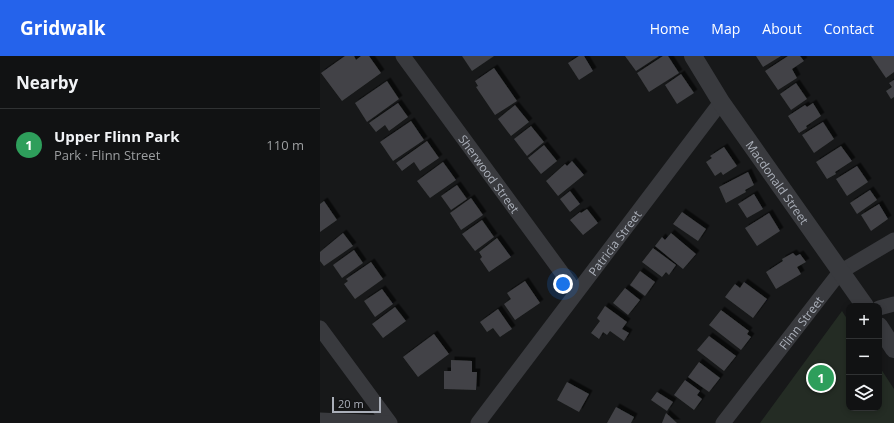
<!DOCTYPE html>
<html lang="en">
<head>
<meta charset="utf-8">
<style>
  body { margin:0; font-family:"Open Sans",sans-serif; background:#1e2021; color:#f1f3f6 }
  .controls { position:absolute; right:12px; bottom:12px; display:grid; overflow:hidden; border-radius:8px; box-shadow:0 2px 6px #0003 }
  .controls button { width:36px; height:36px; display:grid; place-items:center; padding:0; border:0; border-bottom:1px solid #303233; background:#111213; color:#f1f3f6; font:20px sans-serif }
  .scale { position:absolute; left:12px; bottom:10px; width:49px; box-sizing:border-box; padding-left:4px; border:2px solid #aaafb9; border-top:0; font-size:11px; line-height:14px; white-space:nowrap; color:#aaafb9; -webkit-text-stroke:3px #121314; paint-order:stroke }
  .you { position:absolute; left:243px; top:228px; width:14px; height:14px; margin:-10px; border:3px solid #fff; border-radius:50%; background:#1a73e8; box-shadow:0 0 0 6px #1a73e833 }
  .badge { display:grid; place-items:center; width:26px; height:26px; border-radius:50%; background:#2563eb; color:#fff; font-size:13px; font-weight:700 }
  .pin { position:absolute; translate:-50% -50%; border:2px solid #fff; box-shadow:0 1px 4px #0006 }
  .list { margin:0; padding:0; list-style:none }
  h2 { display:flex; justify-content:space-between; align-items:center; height:52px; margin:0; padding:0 16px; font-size:17px }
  h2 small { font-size:13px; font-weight:400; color:#9c9ea0 }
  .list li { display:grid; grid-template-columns:26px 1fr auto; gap:12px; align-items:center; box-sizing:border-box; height:72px; padding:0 16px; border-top:1px solid #303233 }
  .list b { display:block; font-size:15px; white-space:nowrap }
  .list p { margin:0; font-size:13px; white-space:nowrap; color:#9c9ea0 }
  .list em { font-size:13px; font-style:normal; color:#9c9ea0 }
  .icon { flex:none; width:22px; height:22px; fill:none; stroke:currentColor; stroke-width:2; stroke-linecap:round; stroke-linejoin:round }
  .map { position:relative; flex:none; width:574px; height:367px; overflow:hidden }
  header { display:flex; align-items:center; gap:24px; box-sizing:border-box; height:56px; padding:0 20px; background:#2563eb; color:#fff }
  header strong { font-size:19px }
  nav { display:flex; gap:22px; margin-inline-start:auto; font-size:14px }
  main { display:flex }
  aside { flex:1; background:#111213 }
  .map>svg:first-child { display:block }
</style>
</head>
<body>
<header>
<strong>Gridwalk</strong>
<nav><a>Home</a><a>Map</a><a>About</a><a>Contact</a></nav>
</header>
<main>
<aside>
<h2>Nearby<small></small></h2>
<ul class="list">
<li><span class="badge" style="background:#2e9e5b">1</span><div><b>Upper Flinn Park</b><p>Park · Flinn Street</p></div><em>110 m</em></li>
</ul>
</aside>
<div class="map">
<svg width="574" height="367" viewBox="0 0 574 367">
  <defs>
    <filter id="shadow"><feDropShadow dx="3.5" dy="-3.5" stdDeviation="0" flood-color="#0009"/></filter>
  </defs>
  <rect width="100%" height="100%" fill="#171819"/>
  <polygon fill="#242c24" points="522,255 529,266 529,352 559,352 559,310 574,333 574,367 440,367"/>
  <g fill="#424346" filter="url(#shadow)">
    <polygon points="25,0 34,0 36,4 41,0 49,0 61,17 22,45 1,17"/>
    <polygon points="142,0 174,0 152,15"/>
    <polygon points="259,0 264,0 273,15 259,24 248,7"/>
    <polygon points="305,0 339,0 316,15"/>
    <polygon points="343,0 348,0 359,17 329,36 317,17"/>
    <polygon points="436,0 461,0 443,11"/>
    <polygon points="468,0 480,0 484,5 472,13 477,22 458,34 445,15"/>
    <polygon points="551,0 574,0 574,16 566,22"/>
    <polygon points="174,12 197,45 175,59 156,31 158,30 155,25"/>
    <polygon points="361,18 374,37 357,48 345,29"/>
    <polygon points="574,24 574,41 571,43 566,35 572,31 569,27"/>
    <polygon points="67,25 79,43 47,66 35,47"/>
    <polygon points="476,27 487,43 471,54 460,38"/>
    <polygon points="78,47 88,61 69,75 65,69 56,76 49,67"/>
    <polygon points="493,47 501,60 486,70 487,72 479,77 468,60 485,49 487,51"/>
    <polygon points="195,49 209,66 191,80 178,63"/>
    <polygon points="91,65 104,84 73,105 60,86"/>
    <polygon points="503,66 514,83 494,97 482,79"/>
    <polygon points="211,70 224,86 207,100 194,83"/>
    <polygon points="107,85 119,102 100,115 94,106 82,115 76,107"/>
    <polygon points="224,89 237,105 221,118 208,102"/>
    <polygon points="521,90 532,105 515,116 516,118 507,123 496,106"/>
    <polygon points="404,91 417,110 403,119 401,116 395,120 386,106 392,102 390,100"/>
    <polygon points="252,105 264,119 238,140 226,125 245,108 247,110"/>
    <polygon points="123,106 136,124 110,142 97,125"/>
    <polygon points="537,110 548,126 527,140 516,123"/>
    <polygon points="428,116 434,129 425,134 426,136 406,147 399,131"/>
    <polygon points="137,129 147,143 131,154 121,140"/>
    <polygon points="550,134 557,144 537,158 530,147"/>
    <polygon points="250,135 260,148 250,156 240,143"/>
    <polygon points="434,138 443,153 427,162 418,148"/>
    <polygon points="151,142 163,159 141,174 130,157"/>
    <polygon points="4,145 17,164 0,176 0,148"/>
    <polygon points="559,148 568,163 551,175 541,159"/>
    <polygon points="267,153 278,167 263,179 250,164 260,156 261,157"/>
    <polygon points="362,156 386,173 378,185 353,168"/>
    <polygon points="449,157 460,175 437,190 425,172"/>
    <polygon points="162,164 174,181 155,195 142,178"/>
    <polygon points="23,177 33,190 4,210 0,205 0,196"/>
    <polygon points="351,177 376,198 363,213 335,190 342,181 345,184"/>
    <polygon points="177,182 191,201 169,216 160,203 162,201 159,196"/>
    <polygon points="333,192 356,209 349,219 346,216 342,221 322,206"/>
    <polygon points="34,194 43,207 22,222 13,209"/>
    <polygon points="473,197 476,200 480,198 486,206 477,211 481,218 456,233 446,216 463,205 462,203"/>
    <polygon points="51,206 63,223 35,243 24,228 28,225 26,223"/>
    <polygon points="320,215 335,226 325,240 310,229"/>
    <polygon points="205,225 220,247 195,264 184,248 191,243 187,237"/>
    <polygon points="424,226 447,243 433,262 405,241 415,228 420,232"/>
    <polygon points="305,232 320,244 308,259 293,247"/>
    <polygon points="62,233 73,248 55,261 44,245"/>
    <polygon points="285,250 307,266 302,273 309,277 304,285 290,275 287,279 283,276 279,283 271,277 280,265 277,262"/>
    <polygon points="75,251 86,265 63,282 52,268"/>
    <polygon points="178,253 192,273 180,281 173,272 167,276 160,266"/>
    <polygon points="401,254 429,275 427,278 431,281 421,294 389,269"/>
    <polygon points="114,278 129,298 98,321 83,301"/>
    <polygon points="389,280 416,300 404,315 377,294"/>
    <polygon points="131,304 152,305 152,316 157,316 156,334 124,333 124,315 131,315"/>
    <polygon points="379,306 400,322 389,336 368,321"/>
    <polygon points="365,324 380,335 377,339 382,343 374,354 354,339"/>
    <polygon points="247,326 269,338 259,356 237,344"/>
    <polygon points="337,336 353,346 347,355 331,344"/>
    <polygon points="296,351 314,361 311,367 287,367"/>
    <polygon points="346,357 357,367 342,367"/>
  </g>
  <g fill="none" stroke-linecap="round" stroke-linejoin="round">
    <g stroke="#393a3e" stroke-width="15">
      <path id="s1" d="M83,0L256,236"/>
      <polyline points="559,252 574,248"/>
      <polyline points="0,272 70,367"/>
      <polyline points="0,364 68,367"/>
      <path id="s2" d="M158,367L401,46"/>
      <path id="s3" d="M403,367L520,216L574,184"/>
    </g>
    <g stroke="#393a3e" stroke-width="18">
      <path id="s4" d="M373,0L401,46L545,250"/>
      <polyline points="559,270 574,293"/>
    </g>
  </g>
  <g text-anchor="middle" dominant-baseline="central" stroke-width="4" stroke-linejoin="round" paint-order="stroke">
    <g font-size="12" fill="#aaafb9" stroke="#121314">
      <text stroke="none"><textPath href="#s1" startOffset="146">Sherwood Street</textPath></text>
      <text stroke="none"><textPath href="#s4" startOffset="152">Macdonald Street</textPath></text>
      <text stroke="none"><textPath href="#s2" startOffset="226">Patricia Street</textPath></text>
      <text stroke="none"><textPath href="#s3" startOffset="127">Flinn Street</textPath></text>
    </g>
  </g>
</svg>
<div class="controls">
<button>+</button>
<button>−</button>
<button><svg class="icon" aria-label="layers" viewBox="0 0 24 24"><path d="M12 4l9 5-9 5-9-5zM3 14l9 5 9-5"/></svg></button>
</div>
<div class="scale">20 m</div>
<div class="you"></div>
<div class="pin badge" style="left:501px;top:322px;background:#2e9e5b">1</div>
</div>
</main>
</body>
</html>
